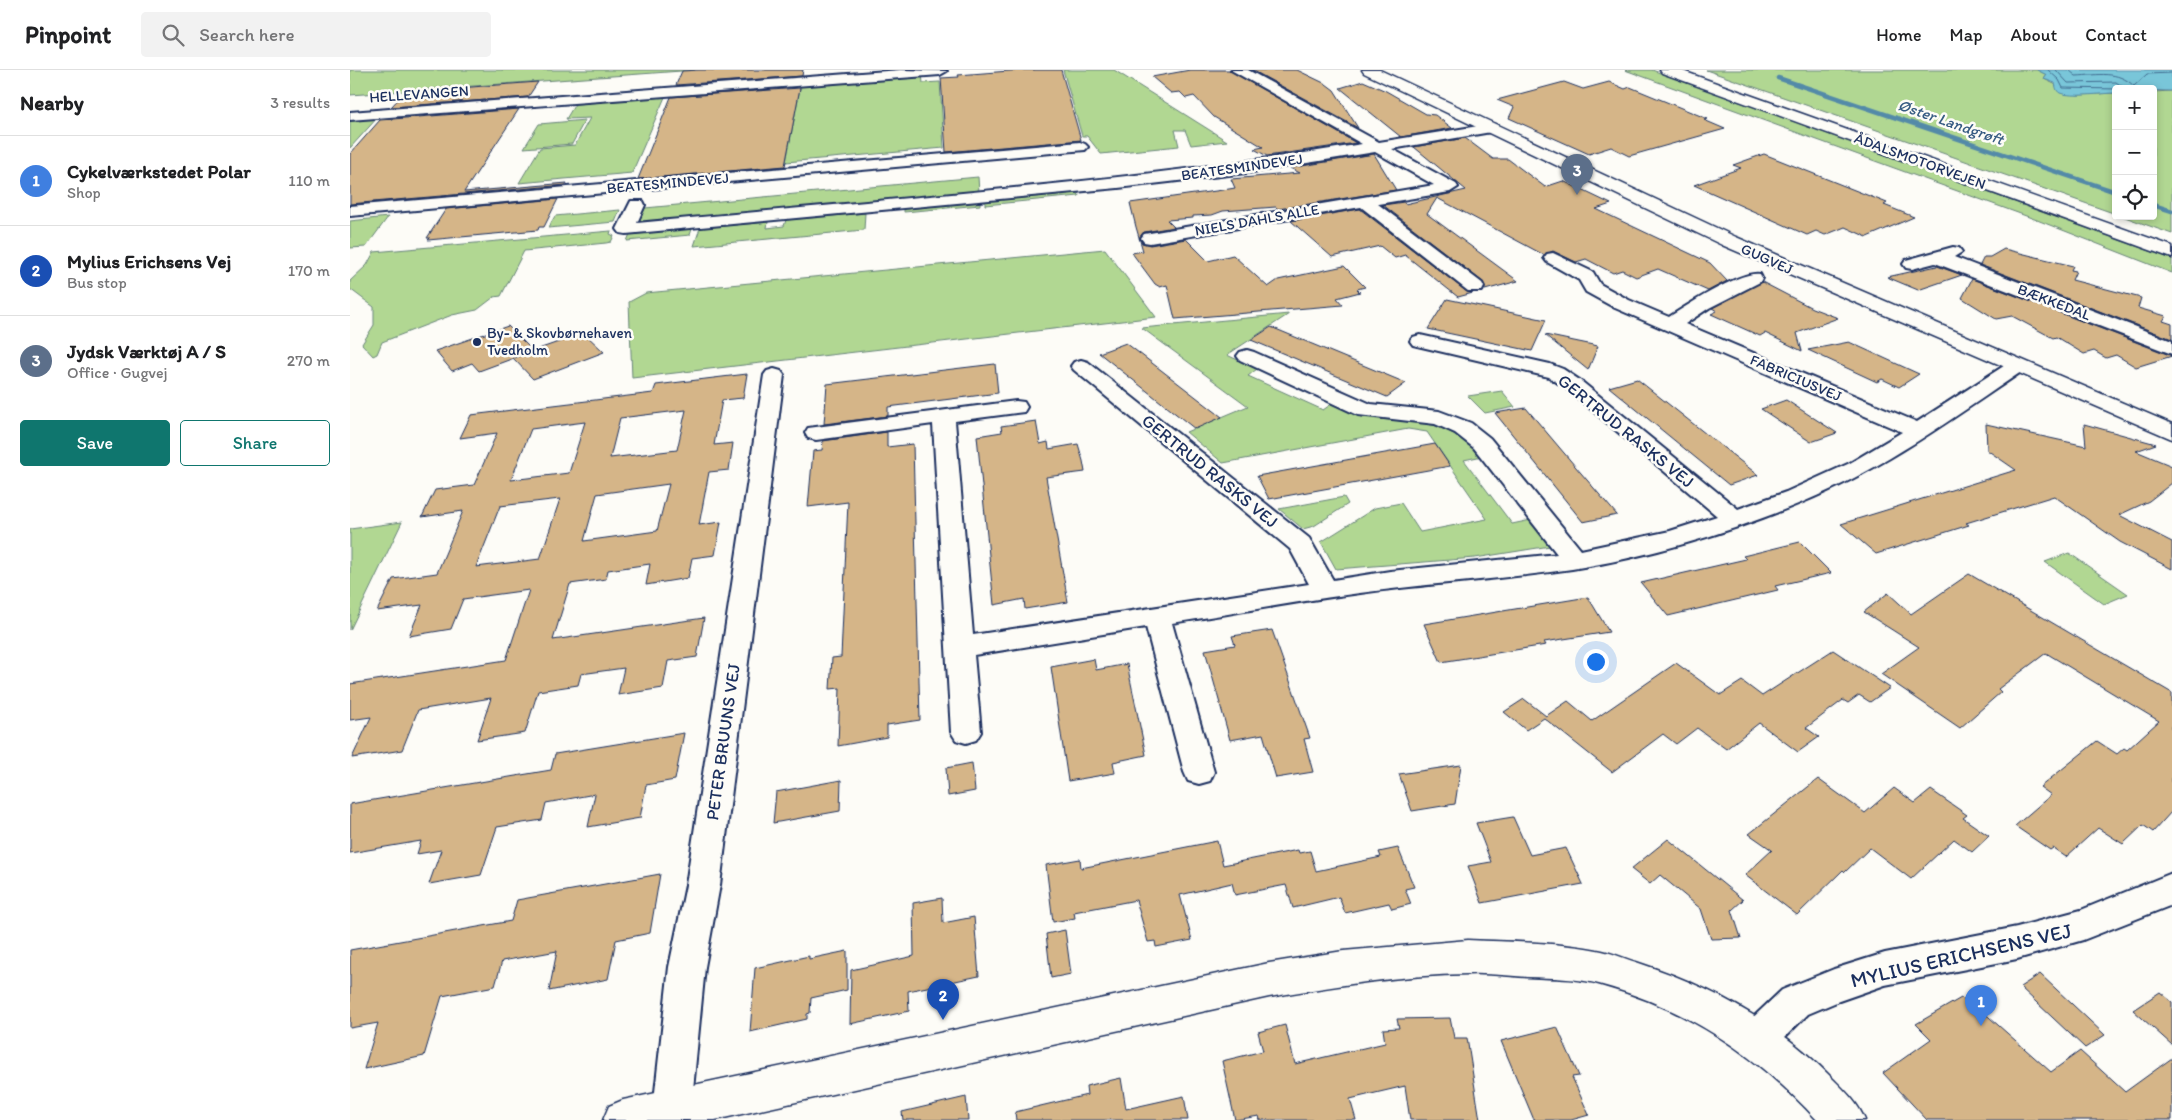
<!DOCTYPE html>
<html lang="en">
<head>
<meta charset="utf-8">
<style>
  body { margin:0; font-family:Itim,sans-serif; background:#f2f2f2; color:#202124 }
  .controls { position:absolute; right:15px; top:15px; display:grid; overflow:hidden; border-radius:5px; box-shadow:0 2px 8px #0003 }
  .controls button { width:45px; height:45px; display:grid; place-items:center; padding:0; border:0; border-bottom:1px solid #e0e0e0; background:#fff; color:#202124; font:25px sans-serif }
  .you { position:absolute; left:1245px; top:591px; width:18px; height:18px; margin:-12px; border:4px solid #fff; border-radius:50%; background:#1a73e8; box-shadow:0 0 0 8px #1a73e833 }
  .badge { display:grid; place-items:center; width:32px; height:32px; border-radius:50%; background:#0f766e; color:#fff; font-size:16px; font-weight:700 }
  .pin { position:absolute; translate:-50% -41px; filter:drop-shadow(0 1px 2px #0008) }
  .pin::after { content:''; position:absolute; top:26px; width:18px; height:15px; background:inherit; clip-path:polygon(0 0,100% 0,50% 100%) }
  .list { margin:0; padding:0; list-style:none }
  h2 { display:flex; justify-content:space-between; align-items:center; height:65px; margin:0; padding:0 20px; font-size:21px }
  h2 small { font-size:16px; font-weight:400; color:#757577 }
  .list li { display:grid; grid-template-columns:32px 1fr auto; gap:15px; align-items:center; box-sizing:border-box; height:90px; padding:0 20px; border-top:1px solid #e0e0e0 }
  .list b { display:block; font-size:19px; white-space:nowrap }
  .list p { margin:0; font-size:16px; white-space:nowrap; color:#757577 }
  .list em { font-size:16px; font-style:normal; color:#757577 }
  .actions { display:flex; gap:10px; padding:15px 20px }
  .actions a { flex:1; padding:11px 0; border:1px solid #0f766e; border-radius:5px; text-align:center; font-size:18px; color:#0f766e }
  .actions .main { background:#0f766e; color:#fff }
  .icon { flex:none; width:28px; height:28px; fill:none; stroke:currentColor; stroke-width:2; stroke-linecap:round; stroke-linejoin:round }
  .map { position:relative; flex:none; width:1822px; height:1050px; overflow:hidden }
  header { display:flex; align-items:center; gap:30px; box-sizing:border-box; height:70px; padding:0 25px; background:#fff; border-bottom:1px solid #e0e0e0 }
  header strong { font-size:24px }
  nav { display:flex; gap:28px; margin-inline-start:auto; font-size:18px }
  .search { width:350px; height:45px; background:#f2f2f2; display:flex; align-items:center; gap:12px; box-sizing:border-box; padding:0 18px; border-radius:5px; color:#757577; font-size:19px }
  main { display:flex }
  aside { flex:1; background:#fff }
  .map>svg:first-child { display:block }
</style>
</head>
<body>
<header>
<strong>Pinpoint</strong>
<div class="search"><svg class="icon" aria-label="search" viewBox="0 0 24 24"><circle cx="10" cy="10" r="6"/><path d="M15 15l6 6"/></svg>Search here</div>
<nav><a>Home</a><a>Map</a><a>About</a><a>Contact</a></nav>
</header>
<main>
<aside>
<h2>Nearby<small>3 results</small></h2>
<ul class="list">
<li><span class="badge" style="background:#3f7fe0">1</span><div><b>Cykelværkstedet Polar</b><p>Shop</p></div><em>110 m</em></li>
<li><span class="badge" style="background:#1a4fb4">2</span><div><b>Mylius Erichsens Vej</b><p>Bus stop</p></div><em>170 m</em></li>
<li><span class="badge" style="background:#5c6f8a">3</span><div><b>Jydsk Værktøj A / S</b><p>Office · Gugvej</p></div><em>270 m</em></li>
</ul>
<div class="actions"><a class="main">Save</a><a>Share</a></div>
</aside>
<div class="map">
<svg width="1822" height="1050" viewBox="0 0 1822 1050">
  <rect width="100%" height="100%" fill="#fdfcf7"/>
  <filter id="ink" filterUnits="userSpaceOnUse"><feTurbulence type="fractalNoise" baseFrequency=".02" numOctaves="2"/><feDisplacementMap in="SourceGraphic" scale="10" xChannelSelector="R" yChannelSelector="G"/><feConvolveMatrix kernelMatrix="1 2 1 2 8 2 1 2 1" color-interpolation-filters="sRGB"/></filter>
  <g filter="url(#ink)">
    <g fill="#b1d792" stroke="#668378">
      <polygon points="0,0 345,0 0,25"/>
      <polygon points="713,0 764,0 877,71 841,75 835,60 825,60 829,76 751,84 737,66 732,66"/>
      <polygon points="1275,0 1302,0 1822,189 1822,203 1687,150"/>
      <polygon points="1356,0 1687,0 1697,5 1694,9 1727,25 1766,23 1766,144"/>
      <polygon points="572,4 573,13 590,12 594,78 436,92 451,13"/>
      <polygon points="1822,21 1822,164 1772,146 1803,146 1803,22"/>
      <polygon points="315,27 282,103 169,113 190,78 225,75 240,48 216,49 225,34"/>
      <polygon points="28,47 0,78 0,48"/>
      <polygon points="235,50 222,74 174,78 189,54"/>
      <polygon points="628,107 629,122 292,154 289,150 295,138"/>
      <polygon points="728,122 729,126 635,135 635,131"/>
      <polygon points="630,132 630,135 554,142 554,139"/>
      <polygon points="270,140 265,152 198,158 205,146"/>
      <polygon points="515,143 514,160 344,176 350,158 418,152 417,158 434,156 436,150"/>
      <polygon points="38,147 16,177 0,178 0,151"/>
      <polygon points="342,159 340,165 277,171 280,164"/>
      <polygon points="261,161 260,164 264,166 261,172 256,173 174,181 151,226 144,227 127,240 102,245 32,272 27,284 23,286 12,274 24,255 24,237 0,219 0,211 17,195 24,182"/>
      <polygon points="755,179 806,247 282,308 279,232 296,223"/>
      <path d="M939,244L877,285L907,299L898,306L973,340L983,333C999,340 1013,346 1030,349C1039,350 1048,350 1057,350C1088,353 1110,364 1132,386L1114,390L1162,454L1181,450L1200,476L1125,488L986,499L971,472L1025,438L1051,433L1070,462L1137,449L1077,362L1058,359L873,393L836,362L898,336L792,258Z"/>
      <polygon points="1152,321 1165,337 1135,343 1118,326"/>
      <polygon points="994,427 998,434 964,456 953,459 929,439"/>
      <polygon points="52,452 0,560 0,459"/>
      <polygon points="1719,483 1778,524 1754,534 1695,492"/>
    </g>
    <path fill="#79c6d9" stroke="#538aa8" d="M1687,0H1822V21L1766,19V23C1753,23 1721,28 1710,23C1706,21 1706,17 1705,13L1694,9L1697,5Z"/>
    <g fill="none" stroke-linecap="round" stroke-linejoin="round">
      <g stroke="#416b8f" stroke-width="1">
        <polyline points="1698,0 1709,10 1713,18 1768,19"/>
        <polyline points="1706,0 1718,13 1766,12 1776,19"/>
        <path d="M1719,0L1726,6C1749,5 1767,0 1784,16L1797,4L1822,3"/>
      </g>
      <g stroke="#538aa8" stroke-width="4.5">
        <polyline points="1428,8 1766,122"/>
        <polyline points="1803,135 1822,141"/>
      </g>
    </g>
    <g fill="#d5b588" stroke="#1b2f5e" fill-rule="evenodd">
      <polygon points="349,0 453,0 452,6 326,15 332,1"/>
      <polygon points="672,0 711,0 731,70 596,82 591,8 609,7 608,5"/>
      <polygon points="840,0 879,0 1006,73 917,86 904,79 913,77 864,47 844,26 836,28 830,22 821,23 802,7"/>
      <polygon points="902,0 947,0 976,14 984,20 1008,58"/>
      <polygon points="1013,11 1036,21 1076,44 1085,45 1102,58 1051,67 990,18"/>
      <polygon points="188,12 178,27 41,37 55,22"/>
      <polygon points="1214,12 1233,19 1259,12 1275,19 1280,17 1358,49 1354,50 1375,59 1279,86 1261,77 1239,84 1159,48 1164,37 1147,30"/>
      <polygon points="450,18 435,96 288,109 321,27"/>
      <polygon points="169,39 114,122 217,113 216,115 0,134 0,84 30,50"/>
      <polygon points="1115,68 1143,89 1158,89 1195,117 1213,111 1261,134 1246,139 1360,193 1377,211 1358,221 1308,199 1286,207 1272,200 1263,203 1236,189 1226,192 1203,181 1194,185 1087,128 1077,144 1168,211 1135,220 1133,212 1033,135 1054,132 1055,134 1116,120 1064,77"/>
      <polygon points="1024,84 1046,120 928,139 926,137 873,141 862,145 843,146 843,148 817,150 824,157 794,162 789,168 792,173 800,175 836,169 858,191 883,185 918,217 928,210 994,196 1015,217 1007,219 1010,222 987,228 993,235 825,249 817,215 810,217 805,214 782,183 793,181 786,157 780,133 873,120 885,118 881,109 950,103 940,98"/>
      <polygon points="1414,84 1537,133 1534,135 1564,147 1517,167 1495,157 1475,165 1466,161 1457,165 1344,115 1391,98 1383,95"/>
      <polygon points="208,129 194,157 189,157 188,160 78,170 80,168 77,168 96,139"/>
      <polygon points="1010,139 1117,222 1123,223 1108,227 1055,185 1045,188 1030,176 982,187 941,151"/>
      <polygon points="1654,179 1723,196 1721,200 1726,201 1722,210 1791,228 1788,238 1816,246 1813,251 1822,254 1822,269 1630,195 1634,187 1640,187"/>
      <polygon points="1587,196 1612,205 1568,220 1537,207"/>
      <polygon points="1622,209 1822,286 1786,297 1766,285 1756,288 1744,281 1734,284 1706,267 1703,268 1662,246 1646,249 1612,228"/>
      <polygon points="1412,212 1462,238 1488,248 1447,263 1452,281 1415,263 1410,266 1361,244 1367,241 1362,238"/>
      <polygon points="1097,229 1196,250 1182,281 1078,259"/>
      <polygon points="158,256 183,281 129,301 122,293 102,301 85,281"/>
      <polygon points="921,257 1056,313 1037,327 901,270"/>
      <polygon points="234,263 254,282 183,309 163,288"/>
      <polygon points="1195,265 1248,276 1238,300"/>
      <polygon points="1499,272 1569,304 1549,317 1532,309 1527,312 1458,280"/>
      <polygon points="776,273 872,347 845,359 749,283"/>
      <polygon points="645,294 648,323 538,337 538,346 474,354 477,314"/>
      <path d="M397,304L393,328L372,330L364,375L383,373L379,400L359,402L349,455L371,452L365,485L342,488L338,508L296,515L300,494L258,500L256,509L220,514L203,570L354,548L347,587L318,591L313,618L268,625L274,598L231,604L228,615L188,621L175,663L127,670L141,628L68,640L52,680L2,688L21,647L0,650V614L156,590L179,520L113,529L101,559L59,566L72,535L27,541L43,509L87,503L113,441L72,447L85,420L124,415L147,363L110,368L121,345L303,323L306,315ZM336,340L327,380L260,388L270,348ZM235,352L219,403L161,410L181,359ZM319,414L307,461L234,471L247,424ZM210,429L190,489L126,497L150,436Z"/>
      <polygon points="1287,309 1356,364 1408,405 1379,415 1259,317"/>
      <polygon points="1436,330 1487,363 1461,372 1411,339"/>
      <polygon points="1176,338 1225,396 1267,445 1233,452 1145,343"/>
      <polygon points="686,351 690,374 698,372 699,379 728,374 733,391 735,402 696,407 718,532 675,539 674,529 644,535 627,366 652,362 651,356"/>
      <polygon points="1636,354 1736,376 1734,354 1806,374 1786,381 1822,396 1822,413 1799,431 1769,445 1822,472 1822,499 1770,472 1704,426 1616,453 1619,455 1526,484 1491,454 1666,400 1637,380"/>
      <polygon points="537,362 537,377 563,374 570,650 537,655 537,667 488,676 490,618 480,619 482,588 491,587 498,432 458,437 463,381 472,380 473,371"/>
      <polygon points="1085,374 1100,396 919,429 907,406"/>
      <polygon points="1450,472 1481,503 1425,516 1428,520 1318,546 1291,513 1396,489 1393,486"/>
      <polygon points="1619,504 1822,623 1822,741 1803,762 1793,755 1773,774 1748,758 1716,787 1703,778 1700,780 1665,756 1701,725 1690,717 1747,671 1767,684 1774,678 1777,680 1809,651 1696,583 1648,619 1651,622 1610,658 1531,604 1569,577 1514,542 1538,523 1561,544"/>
      <polygon points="1238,527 1259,562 1194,572 1196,575 1091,592 1074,554"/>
      <polygon points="922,560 960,668 954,669 963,702 926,708 913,664 880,670 855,580 885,575 882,566"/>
      <polygon points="1483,580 1540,618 1520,632 1509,625 1498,633 1493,630 1456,658 1469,667 1448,682 1409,653 1376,679 1347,658 1326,674 1313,664 1262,702 1194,648 1176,660 1154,642 1174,629 1196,646 1218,631 1242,651 1326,593 1370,625 1392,611 1412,626"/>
      <polygon points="744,589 746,600 777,594 796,685 763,692 765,703 718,711 701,597"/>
      <polygon points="334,663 325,710 296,715 290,748 238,757 245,724 196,733 192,750 147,757 131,805 79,814 91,780 67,784 71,771 0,783 0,734 201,700 205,684"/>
      <polygon points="622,693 625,721 598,726 596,698"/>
      <polygon points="1111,695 1105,734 1062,741 1049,704"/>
      <polygon points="1468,709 1515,743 1544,718 1565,733 1581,720 1617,745 1613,748 1639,766 1622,782 1604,769 1561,809 1520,778 1495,802 1493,800 1447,845 1395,805 1422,780 1399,764"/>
      <polygon points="491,710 490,741 423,753 426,722"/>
      <polygon points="1163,747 1180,785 1216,778 1233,814 1132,833 1118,796 1141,792 1126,753"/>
      <polygon points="1318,769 1393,830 1382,840 1391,868 1361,869 1351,839 1310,805 1300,814 1281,799"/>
      <polygon points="867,771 873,795 948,780 949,783 960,781 966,801 1031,787 1029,782 1048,778 1064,817 1055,819 1061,834 1042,839 1039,833 995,843 989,827 943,838 936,815 885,825 882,813 830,825 842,870 806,877 805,871 798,872 786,830 724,842 725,848 703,852 696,795 730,789 731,798"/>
      <polygon points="310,804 300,863 266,870 258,909 199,921 207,881 152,891 145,916 92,926 74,986 14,999 28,953 0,958 0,880 161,851 167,830"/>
      <polygon points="592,828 593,853 624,847 629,906 558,921 559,941 500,954 501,900 564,886 563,833"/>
      <polygon points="715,860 721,904 701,908 696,864"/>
      <polygon points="497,881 497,920 461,928 460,943 457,944 457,949 400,962 405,898 459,886 459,889"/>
      <polygon points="1690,904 1755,965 1735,978 1670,917"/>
      <polygon points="1810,922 1822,932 1822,975 1783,940"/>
      <polygon points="1611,928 1622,932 1701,1002 1730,981 1775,1022 1822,988 1822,1050 1577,1050 1533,1003 1581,969 1566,954"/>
      <polygon points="1100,948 1104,968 1117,968 1130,1050 1060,1050 1055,1016 1000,1029 1006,1050 910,1050 909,1046 885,1050 872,991 913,981 908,962 935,955 945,994 1035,973 1033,959 1049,958 1047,949"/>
      <polygon points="1207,957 1229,1006 1222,1007 1239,1045 1221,1050 1184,1050 1151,971"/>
      <polygon points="771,1008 776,1039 834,1026 838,1050 666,1050 665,1042 737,1025 736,1016"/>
      <polygon points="616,1027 618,1050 553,1050 552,1042"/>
    </g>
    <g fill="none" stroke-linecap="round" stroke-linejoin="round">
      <g stroke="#1b2f5e" stroke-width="4">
        <g id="minor">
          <polygon points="550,0 597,1 590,5 0,50 0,42"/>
          <path d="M881,0H898L1029,72L1141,54L1146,55L1148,58L1146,61L1141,62L1042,79L1106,114L1108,117L1100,122L1028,134L1132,213L1134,217L1132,221H1118L1011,137L800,173L794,172L791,168L794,164L800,163L1084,115L1025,82L896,103L768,118L276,164L270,163L267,159L281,131H293L295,135L287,153C529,130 772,113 1012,74Z"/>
          <polygon points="730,72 735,74 738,77 735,80 0,146 0,136"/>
          <polygon points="1603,177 1609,178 1612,182 1604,187 1822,271 1822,284 1585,193 1562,199 1556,198 1553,194 1556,190"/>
          <path d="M1203,183L1243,202L1250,214L1279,230L1319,247C1336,236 1391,200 1410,204L1412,208L1410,212L1359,238L1335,254L1567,352L1660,292L1667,290L1674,292L1677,296L1674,300C1603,348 1533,399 1453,432C1382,462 1298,487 1222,499C1162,508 1102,512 1042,519C968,527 895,542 822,553L864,702L860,711L849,714L838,711L834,702L796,557L624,585L631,662L626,670L616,673L606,670L601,662L583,354L466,370L458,368L455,363L458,358L666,331L674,332L677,337L674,342L605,351L623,565L959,514L940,479L724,300L721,296L724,292L731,290L738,292L959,468L983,510L1040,501L1207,484L1124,378L1105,363L1085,354L1008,345L890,290L887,286L890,282L897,280L904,282L1021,334L1089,341L1121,353L1140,368L1231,480L1320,461L1367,446L1217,319L1199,307L1063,275L1060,271L1063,267L1070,265L1200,294L1213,299L1231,311L1388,439L1436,422L1500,393L1552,362L1265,238L1236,222L1229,210L1197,192L1194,188L1197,184Z"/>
          <polygon points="424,299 431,301 434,305 370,815 355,897 341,1040 337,1050 307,1050 303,1040 319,897 336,815 414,305 417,301"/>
          <polygon points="1822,803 1822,835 1733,870 1667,889 1535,915 1489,931 1458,944 1420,982 1407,987 1394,982 1388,969 1394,956 1432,920 1484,899 1535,883 1667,857 1731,840"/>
        </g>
      </g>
      <g stroke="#1b2f5e" stroke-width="3">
        <g id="tertiary">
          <polygon points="1012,0 1030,0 1386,167 1822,354 1822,369 1372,175 1014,3"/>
          <path d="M1118,870C1161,872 1205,872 1247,880C1260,882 1273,888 1286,892C1360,916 1429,953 1483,1009C1496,1022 1508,1033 1515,1050H1467C1406,984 1337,938 1249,914C1227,908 1201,908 1178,907C1158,906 1138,903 1118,904C1051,905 984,916 919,927L365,1050H253L259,1036L273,1030L919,893L993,881Z"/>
        </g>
      </g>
      <g stroke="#1b2f5e" stroke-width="3">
        <polygon id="motorway" points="1310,0 1330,0 1822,176 1822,188 1312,3"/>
      </g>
      <use href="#minor" fill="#fdfcf7" fill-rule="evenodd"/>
      <use href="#tertiary" fill="#fdfcf7" fill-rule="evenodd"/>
      <use href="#motorway" fill="#fdfcf7" fill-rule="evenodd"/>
    </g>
  </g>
  <circle fill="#1b2f5e" stroke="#fdfcf7" stroke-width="2" cx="127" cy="272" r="5"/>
  <g text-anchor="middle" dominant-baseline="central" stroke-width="5" stroke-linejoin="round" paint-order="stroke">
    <g font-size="15" fill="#1b2f5e" stroke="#fdfcf7">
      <text transform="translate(69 24) rotate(-4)">HELLEVANGEN</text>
      <text transform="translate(1570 91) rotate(20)">ÅDALSMOTORVEJEN</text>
      <text transform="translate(892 97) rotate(-8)">BEATESMINDEVEJ</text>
      <text transform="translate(318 113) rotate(-5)">BEATESMINDEVEJ</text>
      <text transform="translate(907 150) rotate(-10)">NIELS DAHLS ALLE</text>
      <text transform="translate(1417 189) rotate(24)">GUGVEJ</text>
      <text transform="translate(1704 232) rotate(21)">BÆKKEDAL</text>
      <text transform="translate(1446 308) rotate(23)">FABRICIUSVEJ</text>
    </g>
    <g font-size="15" fill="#1b2f5e" stroke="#fdfcf7" text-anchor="start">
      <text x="137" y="263">By- &amp; Skovbørnehaven<tspan x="137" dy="17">Tvedholm</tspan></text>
    </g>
    <g font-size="16" font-style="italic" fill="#375c83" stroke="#fdfcf7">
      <text transform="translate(1601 52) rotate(19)">Øster Landgrøft</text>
    </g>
    <g font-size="18" fill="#1b2f5e" stroke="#fdfcf7">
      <text transform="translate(1276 361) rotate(39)">GERTRUD RASKS VEJ</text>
      <text transform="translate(860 401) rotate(39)">GERTRUD RASKS VEJ</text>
      <text transform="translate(373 672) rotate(-82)">PETER BRUUNS VEJ</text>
    </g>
    <g font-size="21" fill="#1b2f5e" stroke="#fdfcf7">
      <text transform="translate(1611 885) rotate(-13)">MYLIUS ERICHSENS VEJ</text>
    </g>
  </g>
</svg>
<div class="controls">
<button>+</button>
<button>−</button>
<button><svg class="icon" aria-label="locate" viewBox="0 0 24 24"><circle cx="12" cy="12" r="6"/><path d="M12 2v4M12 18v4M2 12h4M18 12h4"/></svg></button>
</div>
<div class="you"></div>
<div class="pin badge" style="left:1631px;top:956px;background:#3f7fe0">1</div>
<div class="pin badge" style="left:593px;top:950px;background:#1a4fb4">2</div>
<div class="pin badge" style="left:1227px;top:125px;background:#5c6f8a">3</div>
</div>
</main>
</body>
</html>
